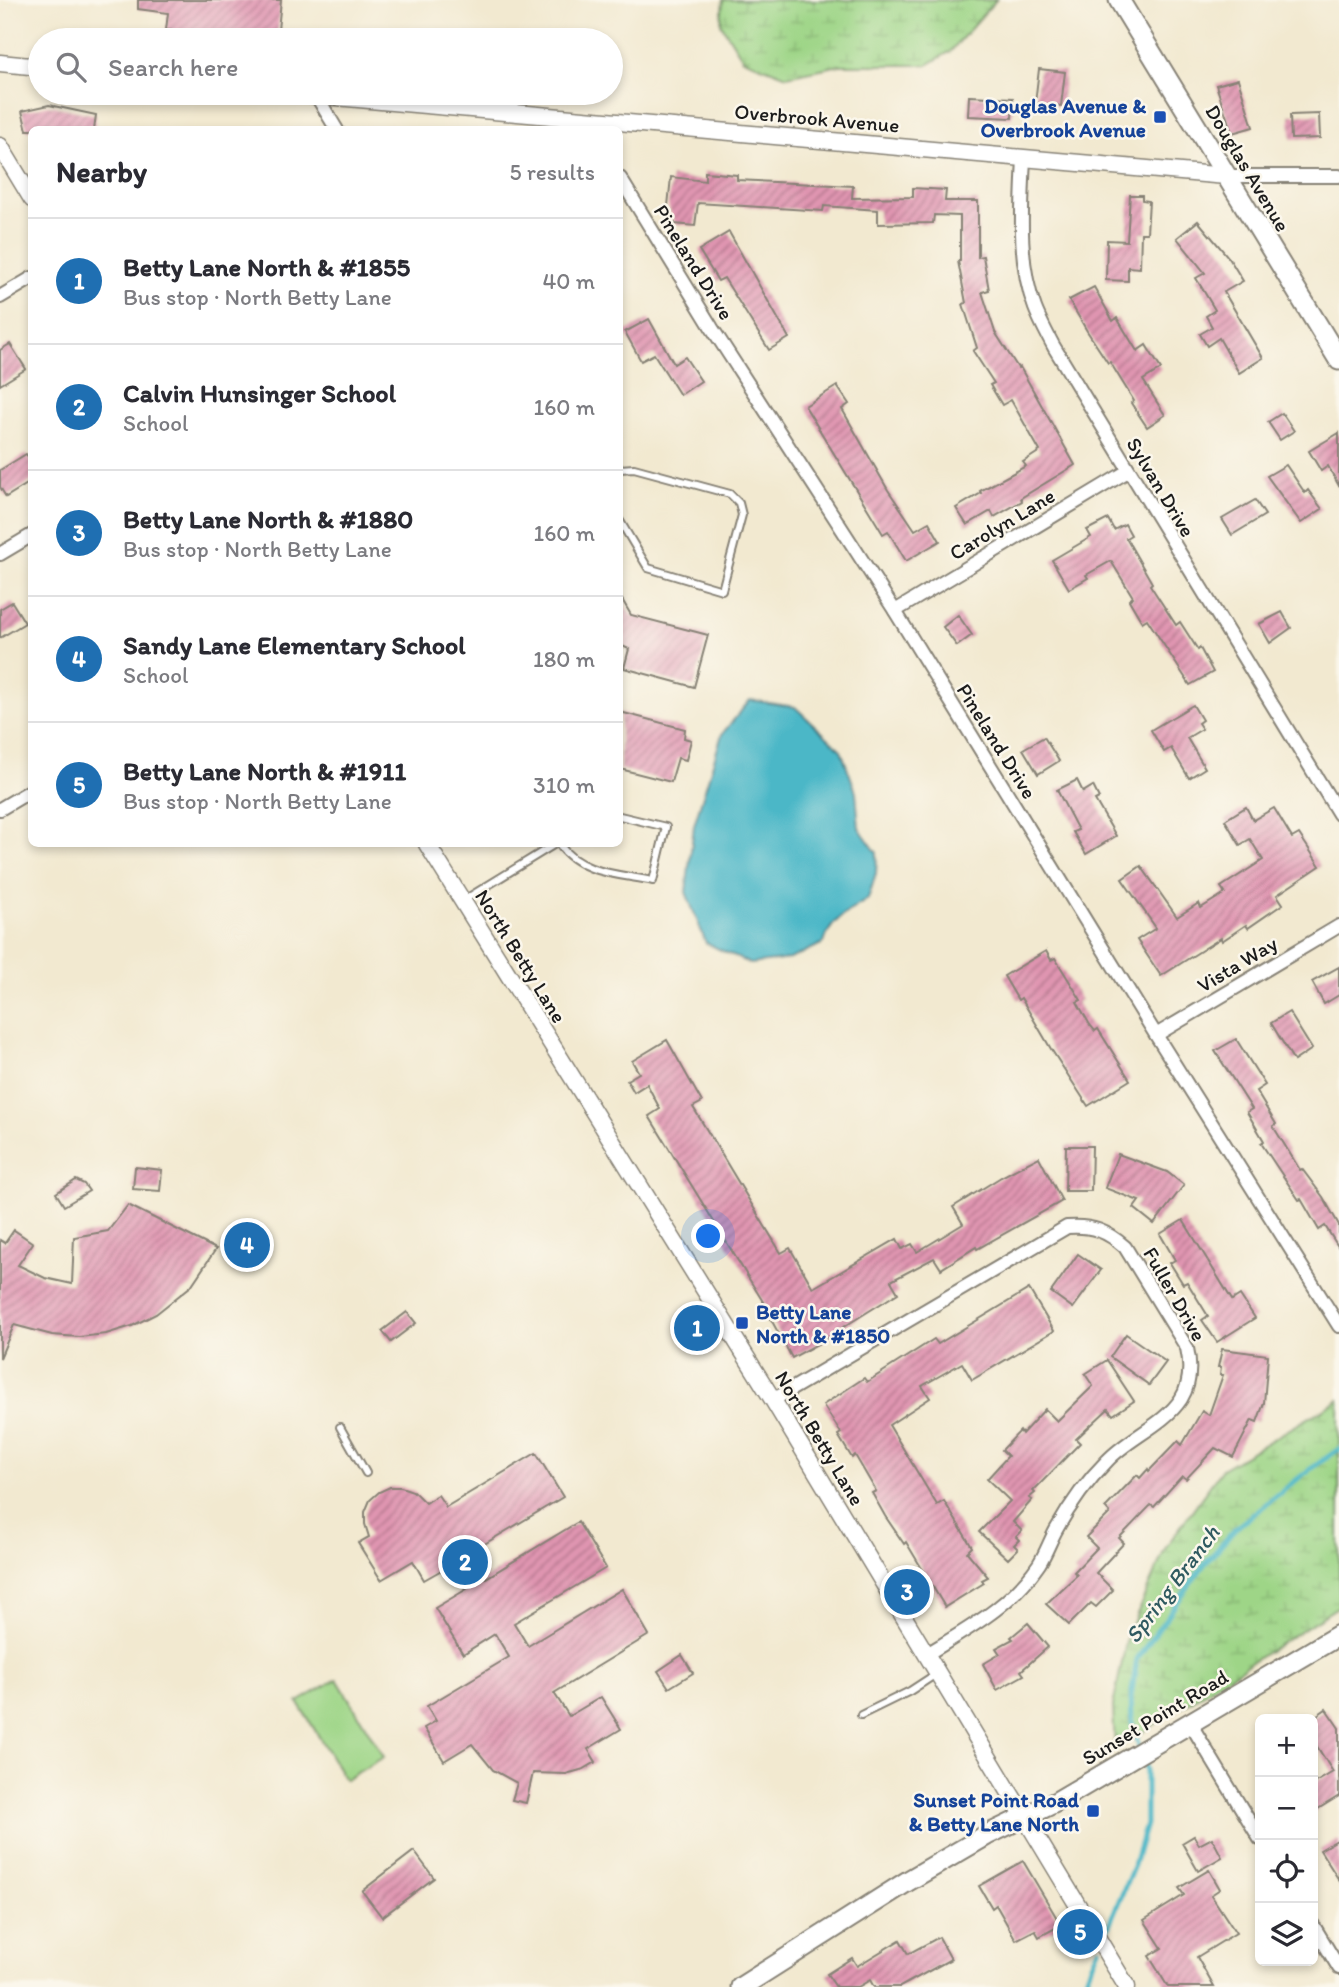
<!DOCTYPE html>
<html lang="en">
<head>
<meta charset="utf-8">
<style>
  body { margin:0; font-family:Itim,sans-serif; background:#f2f2f3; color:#2b2b33 }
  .controls { position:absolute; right:21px; bottom:21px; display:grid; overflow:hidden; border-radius:10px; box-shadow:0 4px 10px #0003 }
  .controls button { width:63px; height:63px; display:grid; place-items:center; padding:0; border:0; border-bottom:2px solid #e1e1e2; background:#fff; color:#2b2b33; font:35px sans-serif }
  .you { position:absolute; left:709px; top:1237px; width:24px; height:24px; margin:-18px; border:5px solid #fff; border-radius:50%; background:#1a73e8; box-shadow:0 0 0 10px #1a73e833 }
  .badge { display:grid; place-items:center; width:46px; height:46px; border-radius:50%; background:#1f6fb2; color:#fff; font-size:23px; font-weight:700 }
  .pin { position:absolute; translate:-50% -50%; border:4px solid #fff; box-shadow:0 2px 7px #0006 }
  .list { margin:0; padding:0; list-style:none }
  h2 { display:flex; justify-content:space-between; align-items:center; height:91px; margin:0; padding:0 28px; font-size:30px }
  h2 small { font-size:23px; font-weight:400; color:#7c7c81 }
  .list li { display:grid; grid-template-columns:46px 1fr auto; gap:21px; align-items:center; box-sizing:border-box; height:126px; padding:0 28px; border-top:2px solid #e1e1e2 }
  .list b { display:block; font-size:26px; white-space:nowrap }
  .list p { margin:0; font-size:23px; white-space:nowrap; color:#7c7c81 }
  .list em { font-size:23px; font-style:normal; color:#7c7c81 }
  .icon { flex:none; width:38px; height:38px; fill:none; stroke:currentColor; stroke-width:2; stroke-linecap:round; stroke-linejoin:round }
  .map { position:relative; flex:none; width:1339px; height:1987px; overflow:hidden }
  .search { position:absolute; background:#fff; box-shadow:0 4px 10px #0003; left:28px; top:28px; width:595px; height:77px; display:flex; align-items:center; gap:18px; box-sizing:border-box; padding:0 24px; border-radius:38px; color:#7c7c81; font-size:26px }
  .panel { position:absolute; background:#fff; box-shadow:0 4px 10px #0003; left:28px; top:126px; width:595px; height:721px; border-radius:10px }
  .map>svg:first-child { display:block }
</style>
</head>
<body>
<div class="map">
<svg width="1339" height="1987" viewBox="0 0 1339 1987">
  <defs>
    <pattern id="wetland-marsh" width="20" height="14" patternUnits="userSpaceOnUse" patternTransform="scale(1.75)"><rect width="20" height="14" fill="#9ed587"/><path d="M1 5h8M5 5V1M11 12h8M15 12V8" fill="none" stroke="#88b674"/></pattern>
    <pattern id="building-hatch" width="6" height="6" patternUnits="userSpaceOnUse" patternTransform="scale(1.75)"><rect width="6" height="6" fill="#e095b1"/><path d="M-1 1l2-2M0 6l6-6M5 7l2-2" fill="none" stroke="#b5798f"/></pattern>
  </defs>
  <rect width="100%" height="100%" fill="#fbf7ec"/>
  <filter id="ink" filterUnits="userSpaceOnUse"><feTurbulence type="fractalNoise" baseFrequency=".0143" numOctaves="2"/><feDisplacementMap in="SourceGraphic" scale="14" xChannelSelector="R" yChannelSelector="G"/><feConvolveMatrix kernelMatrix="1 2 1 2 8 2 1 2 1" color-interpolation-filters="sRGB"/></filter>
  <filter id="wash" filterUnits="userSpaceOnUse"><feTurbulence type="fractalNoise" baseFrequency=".00686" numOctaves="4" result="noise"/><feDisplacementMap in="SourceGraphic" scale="28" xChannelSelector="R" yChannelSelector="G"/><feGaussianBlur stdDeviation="1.57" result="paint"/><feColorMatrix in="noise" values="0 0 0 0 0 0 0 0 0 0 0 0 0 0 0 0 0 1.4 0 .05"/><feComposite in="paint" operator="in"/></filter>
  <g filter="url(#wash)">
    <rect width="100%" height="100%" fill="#f2e9d0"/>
    <polygon fill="#9ed587" stroke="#5d7852" stroke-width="2" points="337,1679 384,1757 345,1780 298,1702"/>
    <g fill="url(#wetland-marsh)" stroke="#5d7852" stroke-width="2">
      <polygon points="723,0 996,0 951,51 927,65 840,65 787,76 743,59 721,24"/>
      <polygon points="1339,1400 1339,1606 1115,1750 1113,1706 1127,1637 1166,1547 1222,1469"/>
    </g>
    <path fill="#4bb7c7" stroke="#346a72" stroke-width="2" d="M750,700L795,707L841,750L856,792L859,828L877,853L876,873L868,899C849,912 830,919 824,943L790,959L750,964L706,943L686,892L694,825L722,734Z"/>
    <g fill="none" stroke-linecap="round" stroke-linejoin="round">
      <g stroke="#4bb7c7" stroke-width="5">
        <polyline points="1103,1939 1134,1865 1146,1824 1146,1770 1132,1722 1131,1697 1137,1659 1203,1566 1237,1527 1309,1470 1339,1449"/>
        <polyline points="1082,1987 1099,1948"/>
      </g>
    </g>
    <g id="blocks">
      <g fill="url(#building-hatch)">
        <polygon points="138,0 281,0 277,40 220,40 178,36 178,31 166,30 168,13 138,9"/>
        <polygon points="1039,69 1065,72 1061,106 1035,103"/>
        <polygon points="1238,79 1253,127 1232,133 1216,85"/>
        <polygon points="969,96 1013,98 1012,118 968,116"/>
        <polygon points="49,105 96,115 94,130 27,130 22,111"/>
        <polygon points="1319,114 1320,138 1291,139 1290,115"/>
        <polygon points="705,172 737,175 737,180 853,186 852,198 913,197 913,188 946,190 945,201 978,201 978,257 983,256 989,290 982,292 995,332 1018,368 1020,367 1075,465 1021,498 1022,501 994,517 991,511 967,525 956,508 981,493 980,491 1026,466 1023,462 1040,451 1011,400 1002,405 990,385 994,383 973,351 977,348 963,304 966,303 958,261 960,261 960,216 934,215 933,223 878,224 878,210 824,206 823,211 698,203 695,226 675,224 668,206 671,177 705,181"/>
        <polygon points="1130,195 1142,195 1142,200 1149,201 1147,233 1141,233 1140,268 1128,267 1128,281 1106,280 1107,240 1127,241"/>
        <polygon points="1198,221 1229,258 1243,281 1224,292 1263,358 1239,373 1219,338 1207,346 1200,334 1212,327 1206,316 1215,310 1196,278 1205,273 1177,238"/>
        <polygon points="729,232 789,338 769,350 724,278 718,281 699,250"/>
        <polygon points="1094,287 1113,321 1117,318 1137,351 1146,345 1161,369 1143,380 1165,415 1147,427 1131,403 1134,401 1110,362 1108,363 1087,331 1069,300"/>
        <polygon points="649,319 674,364 685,357 701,381 680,395 654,354 641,361 625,332"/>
        <polygon points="10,344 26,369 0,385 0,350"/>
        <polygon points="837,386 849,404 842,409 888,490 915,530 929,522 940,541 906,561 888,531 883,534 805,406"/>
        <polygon points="1282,413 1294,431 1280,440 1268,422"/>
        <polygon points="1339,433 1339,486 1328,466 1321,471 1309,451"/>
        <polygon points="26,454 32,462 32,481 6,497 0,487 0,470"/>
        <polygon points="1286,465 1305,493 1308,490 1322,509 1301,523 1267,476"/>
        <polygon points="1255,500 1265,515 1232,535 1222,519"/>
        <polygon points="1108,519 1114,530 1125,524 1131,535 1126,538 1152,583 1150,585 1176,625 1180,622 1198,650 1200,648 1213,672 1190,685 1147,619 1142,622 1129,600 1133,597 1111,561 1086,575 1088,578 1069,589 1052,560 1091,537 1087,530"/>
        <polygon points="620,596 631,615 708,635 694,687 624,668 629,649 620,645"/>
        <polygon points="12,602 25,623 0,638 0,609"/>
        <polygon points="1282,612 1291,628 1270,643 1259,624"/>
        <polygon points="958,615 972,635 957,646 943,627"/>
        <polygon points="1193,705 1202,720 1198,723 1202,729 1187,738 1205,768 1189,778 1171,748 1164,752 1151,730"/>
        <polygon points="620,712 685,729 684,738 691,740 686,760 678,758 671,782 620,769"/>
        <polygon points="1044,737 1059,761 1038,774 1023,749"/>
        <polygon points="1077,780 1083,792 1093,786 1099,798 1095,800 1116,836 1086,854 1073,832 1078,830 1057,790"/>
        <polygon points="1246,807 1253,820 1274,808 1292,838 1299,834 1320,866 1277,895 1283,904 1248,928 1246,925 1222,941 1221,938 1161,976 1137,940 1156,928 1122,879 1141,866 1177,917 1199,903 1201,908 1225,893 1221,887 1263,860 1250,839 1240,845 1225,820"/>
        <polygon points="1046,951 1051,960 1055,958 1081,1000 1077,1002 1090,1025 1095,1031 1098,1029 1130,1080 1088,1106 1051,1049 1021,998 1018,1000 1004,976"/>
        <polygon points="1339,967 1339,995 1324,1004 1312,982"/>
        <polygon points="1289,1012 1312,1049 1294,1061 1271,1023"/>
        <polygon points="1236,1039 1265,1085 1256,1091 1276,1124 1273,1126 1300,1170 1302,1169 1323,1197 1339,1225 1339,1248 1325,1226 1319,1230 1301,1199 1299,1200 1261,1143 1264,1141 1247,1112 1252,1109 1215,1051"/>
        <polygon points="667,1040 702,1102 693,1107 781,1253 790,1248 813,1288 897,1239 902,1249 912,1244 917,1252 963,1224 953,1207 1001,1177 1039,1157 1062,1201 977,1249 976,1247 941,1269 934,1258 891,1281 898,1293 842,1328 843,1330 792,1358 768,1314 770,1313 649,1116 660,1109 647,1084 634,1092 627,1080 639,1073 632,1061"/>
        <polygon points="1066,1146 1092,1146 1091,1191 1065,1191"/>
        <polygon points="1118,1154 1167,1172 1184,1185 1154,1224 1134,1208 1139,1201 1105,1188"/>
        <polygon points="135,1167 162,1170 160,1191 133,1189"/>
        <polygon points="76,1180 84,1184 89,1191 64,1206 56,1193"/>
        <polygon points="128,1205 216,1249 191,1286 156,1314 132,1326 106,1334 79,1337 52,1335 14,1325 0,1358 0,1240 5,1243 14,1230 33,1243 18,1265 45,1278 72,1284 74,1237 108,1231"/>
        <polygon points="1183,1220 1232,1300 1240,1295 1255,1318 1217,1342 1202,1320 1208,1316 1187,1282 1183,1284 1170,1263 1175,1260 1160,1234"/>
        <polygon points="1078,1254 1101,1270 1073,1308 1051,1292"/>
        <polygon points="1029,1289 1054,1331 972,1380 962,1363 922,1386 930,1398 889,1425 937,1505 944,1501 972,1547 967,1552 988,1577 982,1580 984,1583 945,1607 906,1542 904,1544 885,1516 872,1493 876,1491 855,1455 852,1458 838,1435 841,1433 823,1405 864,1378 867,1382 934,1339 938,1344"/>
        <polygon points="407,1312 416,1323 391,1342 382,1331"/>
        <polygon points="1126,1334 1166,1362 1149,1385 1110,1357"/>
        <polygon points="1222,1349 1268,1355 1264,1403 1257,1422 1252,1420 1233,1457 1215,1448 1186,1479 1182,1476 1154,1507 1151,1505 1119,1538 1124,1543 1096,1573 1113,1590 1096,1607 1091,1603 1069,1625 1046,1604 1077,1575 1074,1572 1097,1548 1086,1537 1110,1513 1105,1508 1137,1475 1140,1478 1148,1469 1149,1471 1178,1441 1182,1445 1202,1411 1209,1415 1223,1375 1220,1375 1221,1367 1218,1367"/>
        <polygon points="1107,1360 1134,1401 1113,1415 1108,1409 1076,1439 1080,1443 1033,1491 1035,1493 1029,1498 1032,1500 1013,1522 1022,1531 1016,1537 1019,1540 1014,1545 1018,1549 1008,1559 979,1532 1010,1501 987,1479 1008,1456 1002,1450 1020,1431 1022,1434 1045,1409 1057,1421 1093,1386 1085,1374"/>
        <polygon points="536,1453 563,1497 471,1552 486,1578 578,1522 606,1568 514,1623 528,1646 622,1589 649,1635 554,1693 569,1716 601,1697 621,1729 588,1749 596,1762 584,1769 566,1774 533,1773 526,1803 512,1800 517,1783 493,1770 472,1744 444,1761 424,1728 436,1721 427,1706 509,1657 495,1634 463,1654 435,1608 467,1589 452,1564 424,1580 413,1561 381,1580 358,1543 369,1537 365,1524 365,1512 370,1500 379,1492 390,1487 401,1487 413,1491 425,1503 438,1495 446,1507"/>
        <polygon points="1028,1623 1048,1647 1021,1671 1024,1675 997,1690 983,1664 1000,1654 996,1648 1013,1639 1011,1637"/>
        <polygon points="682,1655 693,1673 669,1688 658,1671"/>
        <polygon points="1326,1709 1339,1728 1339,1796 1313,1812 1313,1784 1333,1772 1313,1740 1313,1718"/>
        <polygon points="1194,1836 1199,1845 1212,1838 1222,1857 1198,1871 1182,1843"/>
        <polygon points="1339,1839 1339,1880 1320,1850"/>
        <polygon points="414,1851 434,1878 382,1917 362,1891"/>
        <polygon points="1023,1861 1061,1925 1039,1937 1035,1930 1016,1940 996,1905 992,1908 979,1886"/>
        <polygon points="1209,1870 1220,1889 1211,1895 1236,1933 1197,1957 1214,1987 1168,1987 1149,1956 1162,1948 1144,1920 1184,1895 1179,1888"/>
        <polygon points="939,1937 951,1959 900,1987 874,1987 870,1980 858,1987 836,1987 827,1974 852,1958 857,1966 900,1940 908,1954"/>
      </g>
    </g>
  </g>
  <g filter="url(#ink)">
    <use href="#blocks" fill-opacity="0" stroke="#878276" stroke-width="2"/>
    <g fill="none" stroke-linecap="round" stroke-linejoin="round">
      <g stroke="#878276" stroke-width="10">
        <g id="service">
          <polyline points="620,469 634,468 730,494 739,503 742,515 722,590 648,568 620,521"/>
          <path d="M559,844C579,874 620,874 653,881L666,827L620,816"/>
          <polyline points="464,900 555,844"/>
          <polyline points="340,1427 366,1473"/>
          <polyline points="861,1715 910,1691 936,1674"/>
        </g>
      </g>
      <g stroke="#878276" stroke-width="16">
        <g id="minor">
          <polyline points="316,95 337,130"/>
          <path d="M1024,157C1022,206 1017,261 1035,308C1040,321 1047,334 1054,347L1339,814"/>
          <polyline points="1226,176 1339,176"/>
          <polyline points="620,178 712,328 895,611 1156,1035 1339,1326"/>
          <polyline points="0,297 32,278"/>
          <polyline points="0,554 32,535"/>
          <polyline points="895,611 1128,471"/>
          <polyline points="0,809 32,790"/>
          <polyline points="1156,1035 1339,926"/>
          <path d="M773,1400L1067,1227C1092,1225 1107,1231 1125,1247L1187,1348C1191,1366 1191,1383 1181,1399C1164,1425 1128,1438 1107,1461C1087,1481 1070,1505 1056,1530C1050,1541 1046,1553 1039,1564C1011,1606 969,1628 927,1654"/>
          <polyline points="1190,1723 1260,1839"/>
          <polyline points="1313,1925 1339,1968"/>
        </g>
      </g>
      <g stroke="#878276" stroke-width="19">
        <g id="tertiary">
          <polyline points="0,63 40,67"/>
          <polyline points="291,93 1226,176"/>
          <polyline points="0,146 32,199"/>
          <polyline points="427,844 773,1400 1127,1987"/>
        </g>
      </g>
      <g stroke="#878276" stroke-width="23">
        <g id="secondary">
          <polyline points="1119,0 1339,360"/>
          <polyline points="741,1987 908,1881 987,1835 1058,1801 1339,1635"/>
        </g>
      </g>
      <use href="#service" stroke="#fff" stroke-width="6"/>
      <use href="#minor" stroke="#fff" stroke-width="12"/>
      <use href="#tertiary" stroke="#fff" stroke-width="16"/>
      <use href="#secondary" stroke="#fff" stroke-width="19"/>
    </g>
  </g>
  <g fill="#1a4fb4" stroke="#fbf7ec" stroke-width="2.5">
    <rect x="1153" y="110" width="14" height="14" rx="3.5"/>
    <rect x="735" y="1316" width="14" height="14" rx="3.5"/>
    <rect x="1086" y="1804" width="14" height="14" rx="3.5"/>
  </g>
  <g text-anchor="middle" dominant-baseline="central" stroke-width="5" stroke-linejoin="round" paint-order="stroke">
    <g font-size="21" font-weight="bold" fill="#164399" stroke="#fbf7ec" text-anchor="end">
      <text x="1146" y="105">Douglas Avenue &amp;<tspan x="1146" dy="24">Overbrook Avenue</tspan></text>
      <text x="756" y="1311" text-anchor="start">Betty Lane<tspan x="756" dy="24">North &amp; #1850</tspan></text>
      <text x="1079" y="1799">Sunset Point Road<tspan x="1079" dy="24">&amp; Betty Lane North</tspan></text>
    </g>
    <g font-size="21" fill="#1c1c1c" stroke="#fbf7ec">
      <text transform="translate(817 118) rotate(5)">Overbrook Avenue</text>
      <text transform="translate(1248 168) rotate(59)">Douglas Avenue</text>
      <text transform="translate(694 262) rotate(58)">Pineland Drive</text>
      <text transform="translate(1161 487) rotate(59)">Sylvan Drive</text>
      <text transform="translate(1002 524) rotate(-31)">Carolyn Lane</text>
      <text transform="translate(997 741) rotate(58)">Pineland Drive</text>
      <text transform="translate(521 956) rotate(58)">North Betty Lane</text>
      <text transform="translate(1237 964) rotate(-31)">Vista Way</text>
      <text transform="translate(1175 1294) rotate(60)">Fuller Drive</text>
      <text transform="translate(820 1438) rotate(59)">North Betty Lane</text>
      <text transform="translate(1155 1717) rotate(-31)">Sunset Point Road</text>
    </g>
    <g font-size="23" font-style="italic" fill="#2f5a60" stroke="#fbf7ec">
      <text transform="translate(1172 1584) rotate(-53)">Spring Branch</text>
    </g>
  </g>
</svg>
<div class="controls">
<button>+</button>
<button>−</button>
<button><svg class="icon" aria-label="locate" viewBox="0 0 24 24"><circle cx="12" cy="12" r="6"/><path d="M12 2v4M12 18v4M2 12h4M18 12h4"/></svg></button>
<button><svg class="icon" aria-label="layers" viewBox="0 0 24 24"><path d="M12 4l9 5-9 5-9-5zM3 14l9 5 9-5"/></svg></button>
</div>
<div class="you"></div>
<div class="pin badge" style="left:697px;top:1328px">1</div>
<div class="pin badge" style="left:465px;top:1562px">2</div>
<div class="pin badge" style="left:907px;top:1592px">3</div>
<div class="pin badge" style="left:247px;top:1245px">4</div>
<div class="pin badge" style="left:1080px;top:1932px">5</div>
<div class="search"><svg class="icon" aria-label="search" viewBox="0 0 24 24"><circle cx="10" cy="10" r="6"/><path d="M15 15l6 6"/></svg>Search here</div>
<section class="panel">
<h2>Nearby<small>5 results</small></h2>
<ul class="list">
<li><span class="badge">1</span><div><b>Betty Lane North &amp; #1855</b><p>Bus stop · North Betty Lane</p></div><em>40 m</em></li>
<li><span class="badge">2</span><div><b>Calvin Hunsinger School</b><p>School</p></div><em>160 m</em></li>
<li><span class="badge">3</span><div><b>Betty Lane North &amp; #1880</b><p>Bus stop · North Betty Lane</p></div><em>160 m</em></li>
<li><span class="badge">4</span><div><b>Sandy Lane Elementary School</b><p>School</p></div><em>180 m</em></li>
<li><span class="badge">5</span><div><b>Betty Lane North &amp; #1911</b><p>Bus stop · North Betty Lane</p></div><em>310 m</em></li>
</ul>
</section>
</div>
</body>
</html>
